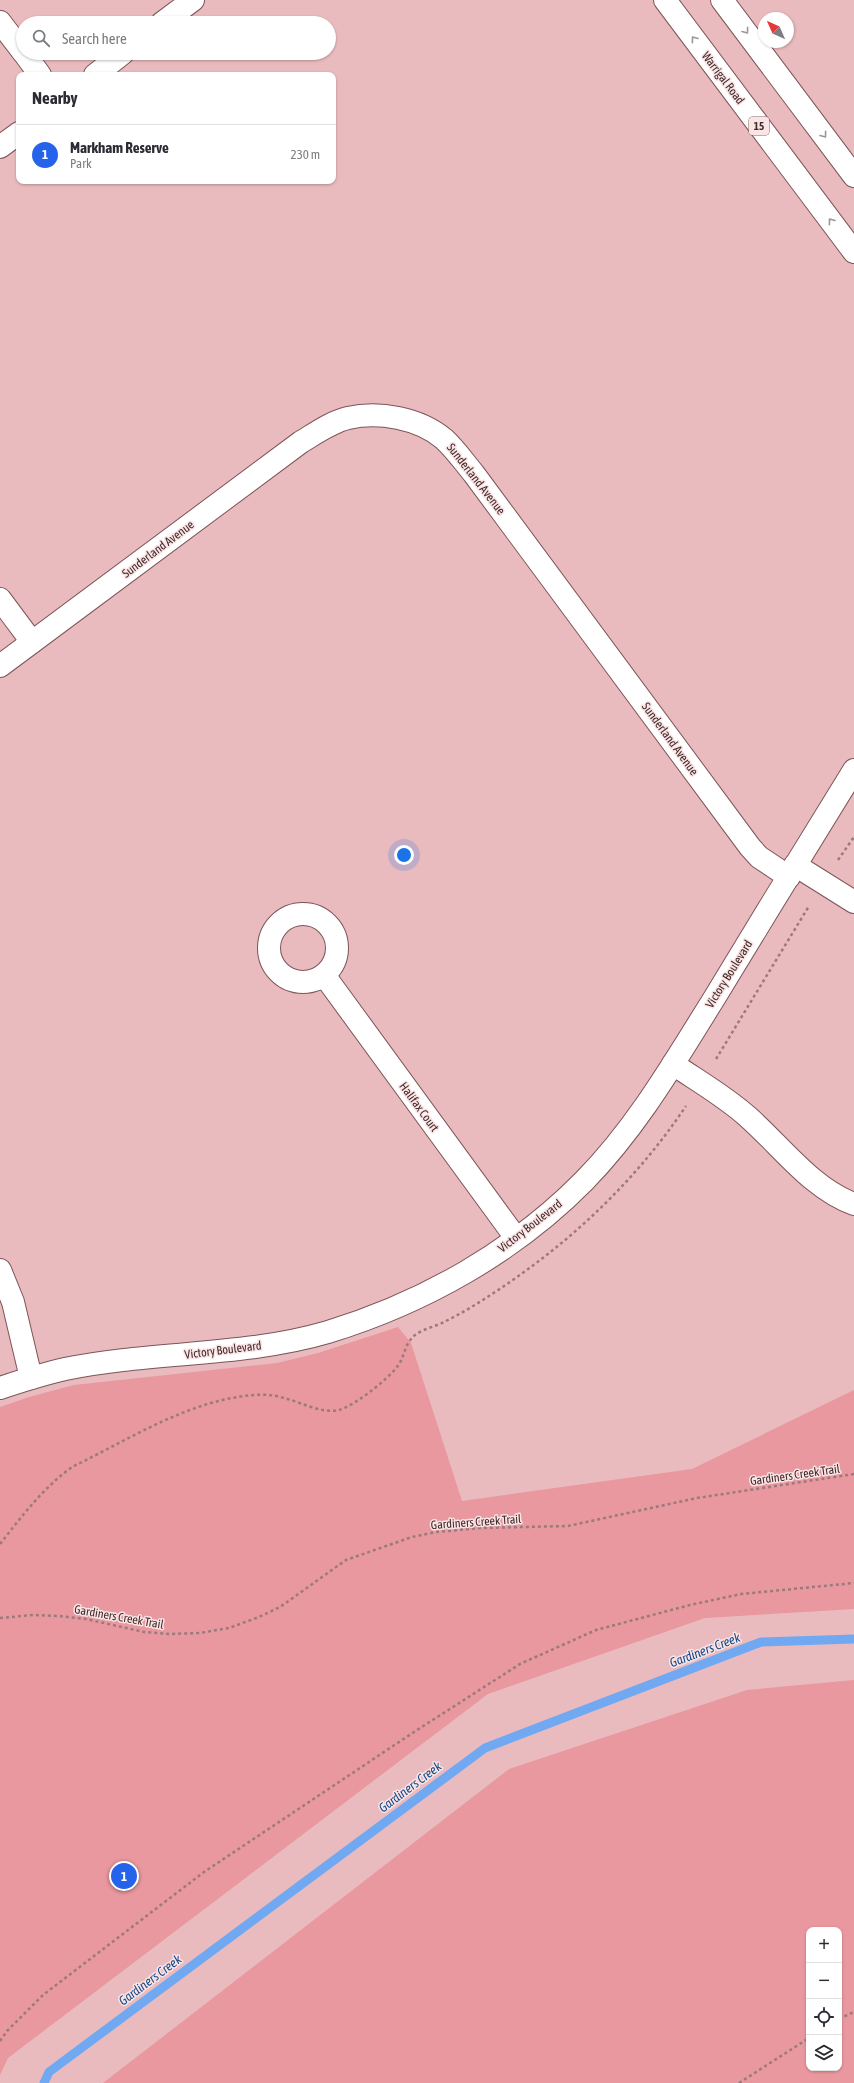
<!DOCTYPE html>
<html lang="en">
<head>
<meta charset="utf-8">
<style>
  body { margin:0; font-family:"Asap Condensed",sans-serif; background:#f7f7f7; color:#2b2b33 }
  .controls { position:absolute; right:12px; bottom:12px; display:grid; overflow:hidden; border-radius:8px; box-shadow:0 1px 3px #0004 }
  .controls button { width:36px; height:36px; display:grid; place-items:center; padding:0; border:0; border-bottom:1px solid #e1e1e2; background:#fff; color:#2b2b33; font:20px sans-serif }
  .compass { position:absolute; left:758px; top:12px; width:36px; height:36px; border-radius:50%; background:#fff; box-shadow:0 1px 3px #0004; rotate:315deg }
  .you { position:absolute; left:404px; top:855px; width:14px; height:14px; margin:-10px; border:3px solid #fff; border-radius:50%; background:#1a73e8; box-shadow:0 0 0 6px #1a73e833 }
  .badge { display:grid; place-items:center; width:26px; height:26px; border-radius:50%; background:#2563eb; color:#fff; font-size:13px; font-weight:700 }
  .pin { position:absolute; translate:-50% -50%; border:2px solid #fff; box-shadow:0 1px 4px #0006 }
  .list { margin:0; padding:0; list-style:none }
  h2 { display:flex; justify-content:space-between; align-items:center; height:52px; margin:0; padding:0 16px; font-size:17px }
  h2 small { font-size:13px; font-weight:400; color:#7c7c81 }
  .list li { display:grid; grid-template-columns:26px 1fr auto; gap:12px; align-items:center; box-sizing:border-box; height:60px; padding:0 16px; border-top:1px solid #e1e1e2 }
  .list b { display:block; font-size:15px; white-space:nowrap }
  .list p { margin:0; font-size:13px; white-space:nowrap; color:#7c7c81 }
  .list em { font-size:13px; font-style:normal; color:#7c7c81 }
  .icon { flex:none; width:22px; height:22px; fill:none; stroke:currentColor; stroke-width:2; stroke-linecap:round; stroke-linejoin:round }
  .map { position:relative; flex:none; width:854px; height:2083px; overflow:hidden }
  .search { position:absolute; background:#fff; box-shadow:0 1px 3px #0004; left:16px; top:16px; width:320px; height:44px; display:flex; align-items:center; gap:10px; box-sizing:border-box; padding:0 14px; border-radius:22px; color:#7c7c81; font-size:15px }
  .panel { position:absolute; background:#fff; box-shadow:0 1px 3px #0004; left:16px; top:72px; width:320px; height:112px; border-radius:8px }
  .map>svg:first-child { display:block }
</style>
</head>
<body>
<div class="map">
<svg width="854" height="2083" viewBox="0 0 854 2083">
  <rect width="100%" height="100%" fill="#eabbbe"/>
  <g fill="#e8989e" fill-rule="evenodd">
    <polygon points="398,1327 411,1343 462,1501 692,1469 854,1390 854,1609 705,1618 488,1694 8,2058 0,2075 0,1407 29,1397 74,1385 277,1363 318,1353"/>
    <path d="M854,1680V2083H103L509,1769L747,1690ZM809,1930H839V2068H809Z"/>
  </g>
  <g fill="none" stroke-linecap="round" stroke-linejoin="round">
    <polyline stroke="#70a9f1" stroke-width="9" points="44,2083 49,2072 485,1748 761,1642 854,1639"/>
    <g stroke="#7d5457" stroke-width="24">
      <g id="minor">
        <polyline points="0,22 23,52"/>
        <polyline points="24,53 40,75"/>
        <polyline points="0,599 32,642"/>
        <path d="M0,666L301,442C316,433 331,422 348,418C379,411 419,418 444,439C455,449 464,462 474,474L750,847L759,857L789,877"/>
        <polyline points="795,865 854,902"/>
        <circle cx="303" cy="948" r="34"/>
        <polyline points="324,975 516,1238"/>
        <path d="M673,1064C698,1081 726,1097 748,1117C781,1146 812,1189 854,1204"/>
        <polyline points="0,1270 13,1302 31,1378"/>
        <path d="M0,1388C21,1381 43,1374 65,1369C152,1351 243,1357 328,1332C423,1303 514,1252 584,1181C637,1127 675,1061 715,997C761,921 807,846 854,770"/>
      </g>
    </g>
    <g stroke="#7d5457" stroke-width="24">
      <g id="tertiary">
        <polyline points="162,23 193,0"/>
        <polyline points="95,75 123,53"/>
        <polyline points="0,147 19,133"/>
      </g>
    </g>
    <g stroke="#7d5457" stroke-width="24">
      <g id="trunk">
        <polyline points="665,0 854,252"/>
        <polyline points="722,0 854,176"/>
      </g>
    </g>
    <g stroke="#9c7a7c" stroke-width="2.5" stroke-dasharray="3 3" stroke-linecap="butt">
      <polyline points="838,860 854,837"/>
      <polyline points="716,1059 809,906"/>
      <path d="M0,1544C22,1516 43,1488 72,1467C130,1439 189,1400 254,1395C264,1394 274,1395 284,1398C301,1402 321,1414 339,1410C354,1406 387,1380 397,1367C405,1357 404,1344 415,1335C423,1329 437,1326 446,1321C462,1313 477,1304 492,1294C569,1244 635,1182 686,1106"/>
      <polyline points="0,1618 33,1615 59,1616 86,1619 144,1632 169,1634 200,1633 229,1628 259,1617 280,1607 346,1560 412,1537 436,1532 481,1528 568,1526 697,1498 854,1474"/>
      <polyline points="839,2019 854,2012"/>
      <polyline points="0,2041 7,2031 43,1995 204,1872 414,1732 520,1664 596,1630 690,1605 741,1594 854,1583"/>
      <polyline points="739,2083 809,2038"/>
    </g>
    <use href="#minor" stroke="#fff" stroke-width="22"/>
    <use href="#tertiary" stroke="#fff" stroke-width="22"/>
    <use href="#trunk" stroke="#fff" stroke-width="22"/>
  </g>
  <defs><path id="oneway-chevron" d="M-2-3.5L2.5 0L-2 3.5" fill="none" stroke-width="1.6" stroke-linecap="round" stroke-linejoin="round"/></defs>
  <g stroke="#9e9596">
    <use href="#oneway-chevron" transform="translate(746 31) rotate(53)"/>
    <use href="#oneway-chevron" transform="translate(694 39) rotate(-127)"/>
    <use href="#oneway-chevron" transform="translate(824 135) rotate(53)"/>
    <use href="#oneway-chevron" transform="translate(831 221) rotate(-127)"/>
  </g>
  <g text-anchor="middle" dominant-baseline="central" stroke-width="3" stroke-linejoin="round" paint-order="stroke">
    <rect fill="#fce3e4" stroke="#766263" stroke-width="1" x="749" y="117" width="20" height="18" rx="3"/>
    <g font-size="11" font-weight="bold" fill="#3d2b2c">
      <text x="759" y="126">15</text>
    </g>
    <g font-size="12" fill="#3d2b2c" stroke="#fce3e4">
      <text transform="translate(723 78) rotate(53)">Warrigal Road</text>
      <text transform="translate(476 479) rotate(52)">Sunderland Avenue</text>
      <text transform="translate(158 549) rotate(-37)">Sunderland Avenue</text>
      <text transform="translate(670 739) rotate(54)">Sunderland Avenue</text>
      <text transform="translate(729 974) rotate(-58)">Victory Boulevard</text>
      <text transform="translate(419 1107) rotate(54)">Halifax Court</text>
      <text transform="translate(530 1226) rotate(-38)">Victory Boulevard</text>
      <text transform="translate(223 1350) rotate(-7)">Victory Boulevard</text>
      <text transform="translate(795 1475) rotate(-8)">Gardiners Creek Trail</text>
      <text transform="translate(476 1522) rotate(-4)">Gardiners Creek Trail</text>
      <text transform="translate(119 1617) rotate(10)">Gardiners Creek Trail</text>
    </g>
    <g font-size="13" font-style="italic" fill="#114a8a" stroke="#fce3e4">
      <text transform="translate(705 1650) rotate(-21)">Gardiners Creek</text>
      <text transform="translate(410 1787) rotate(-37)">Gardiners Creek</text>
      <text transform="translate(150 1980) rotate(-37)">Gardiners Creek</text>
    </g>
  </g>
</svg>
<div class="controls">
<button>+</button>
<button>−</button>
<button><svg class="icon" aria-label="locate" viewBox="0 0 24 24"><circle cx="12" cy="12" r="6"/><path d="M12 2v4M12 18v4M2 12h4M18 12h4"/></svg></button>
<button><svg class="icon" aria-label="layers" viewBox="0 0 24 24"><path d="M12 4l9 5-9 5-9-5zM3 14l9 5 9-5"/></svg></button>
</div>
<svg class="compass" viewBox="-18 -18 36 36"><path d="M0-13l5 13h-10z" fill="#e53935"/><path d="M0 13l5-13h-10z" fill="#7c7c81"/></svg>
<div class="you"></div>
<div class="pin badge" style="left:124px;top:1876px">1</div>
<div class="search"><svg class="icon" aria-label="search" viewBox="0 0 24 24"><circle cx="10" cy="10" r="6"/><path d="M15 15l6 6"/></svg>Search here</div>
<section class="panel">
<h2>Nearby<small></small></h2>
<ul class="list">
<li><span class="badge">1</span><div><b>Markham Reserve</b><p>Park</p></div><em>230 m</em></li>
</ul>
</section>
</div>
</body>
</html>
